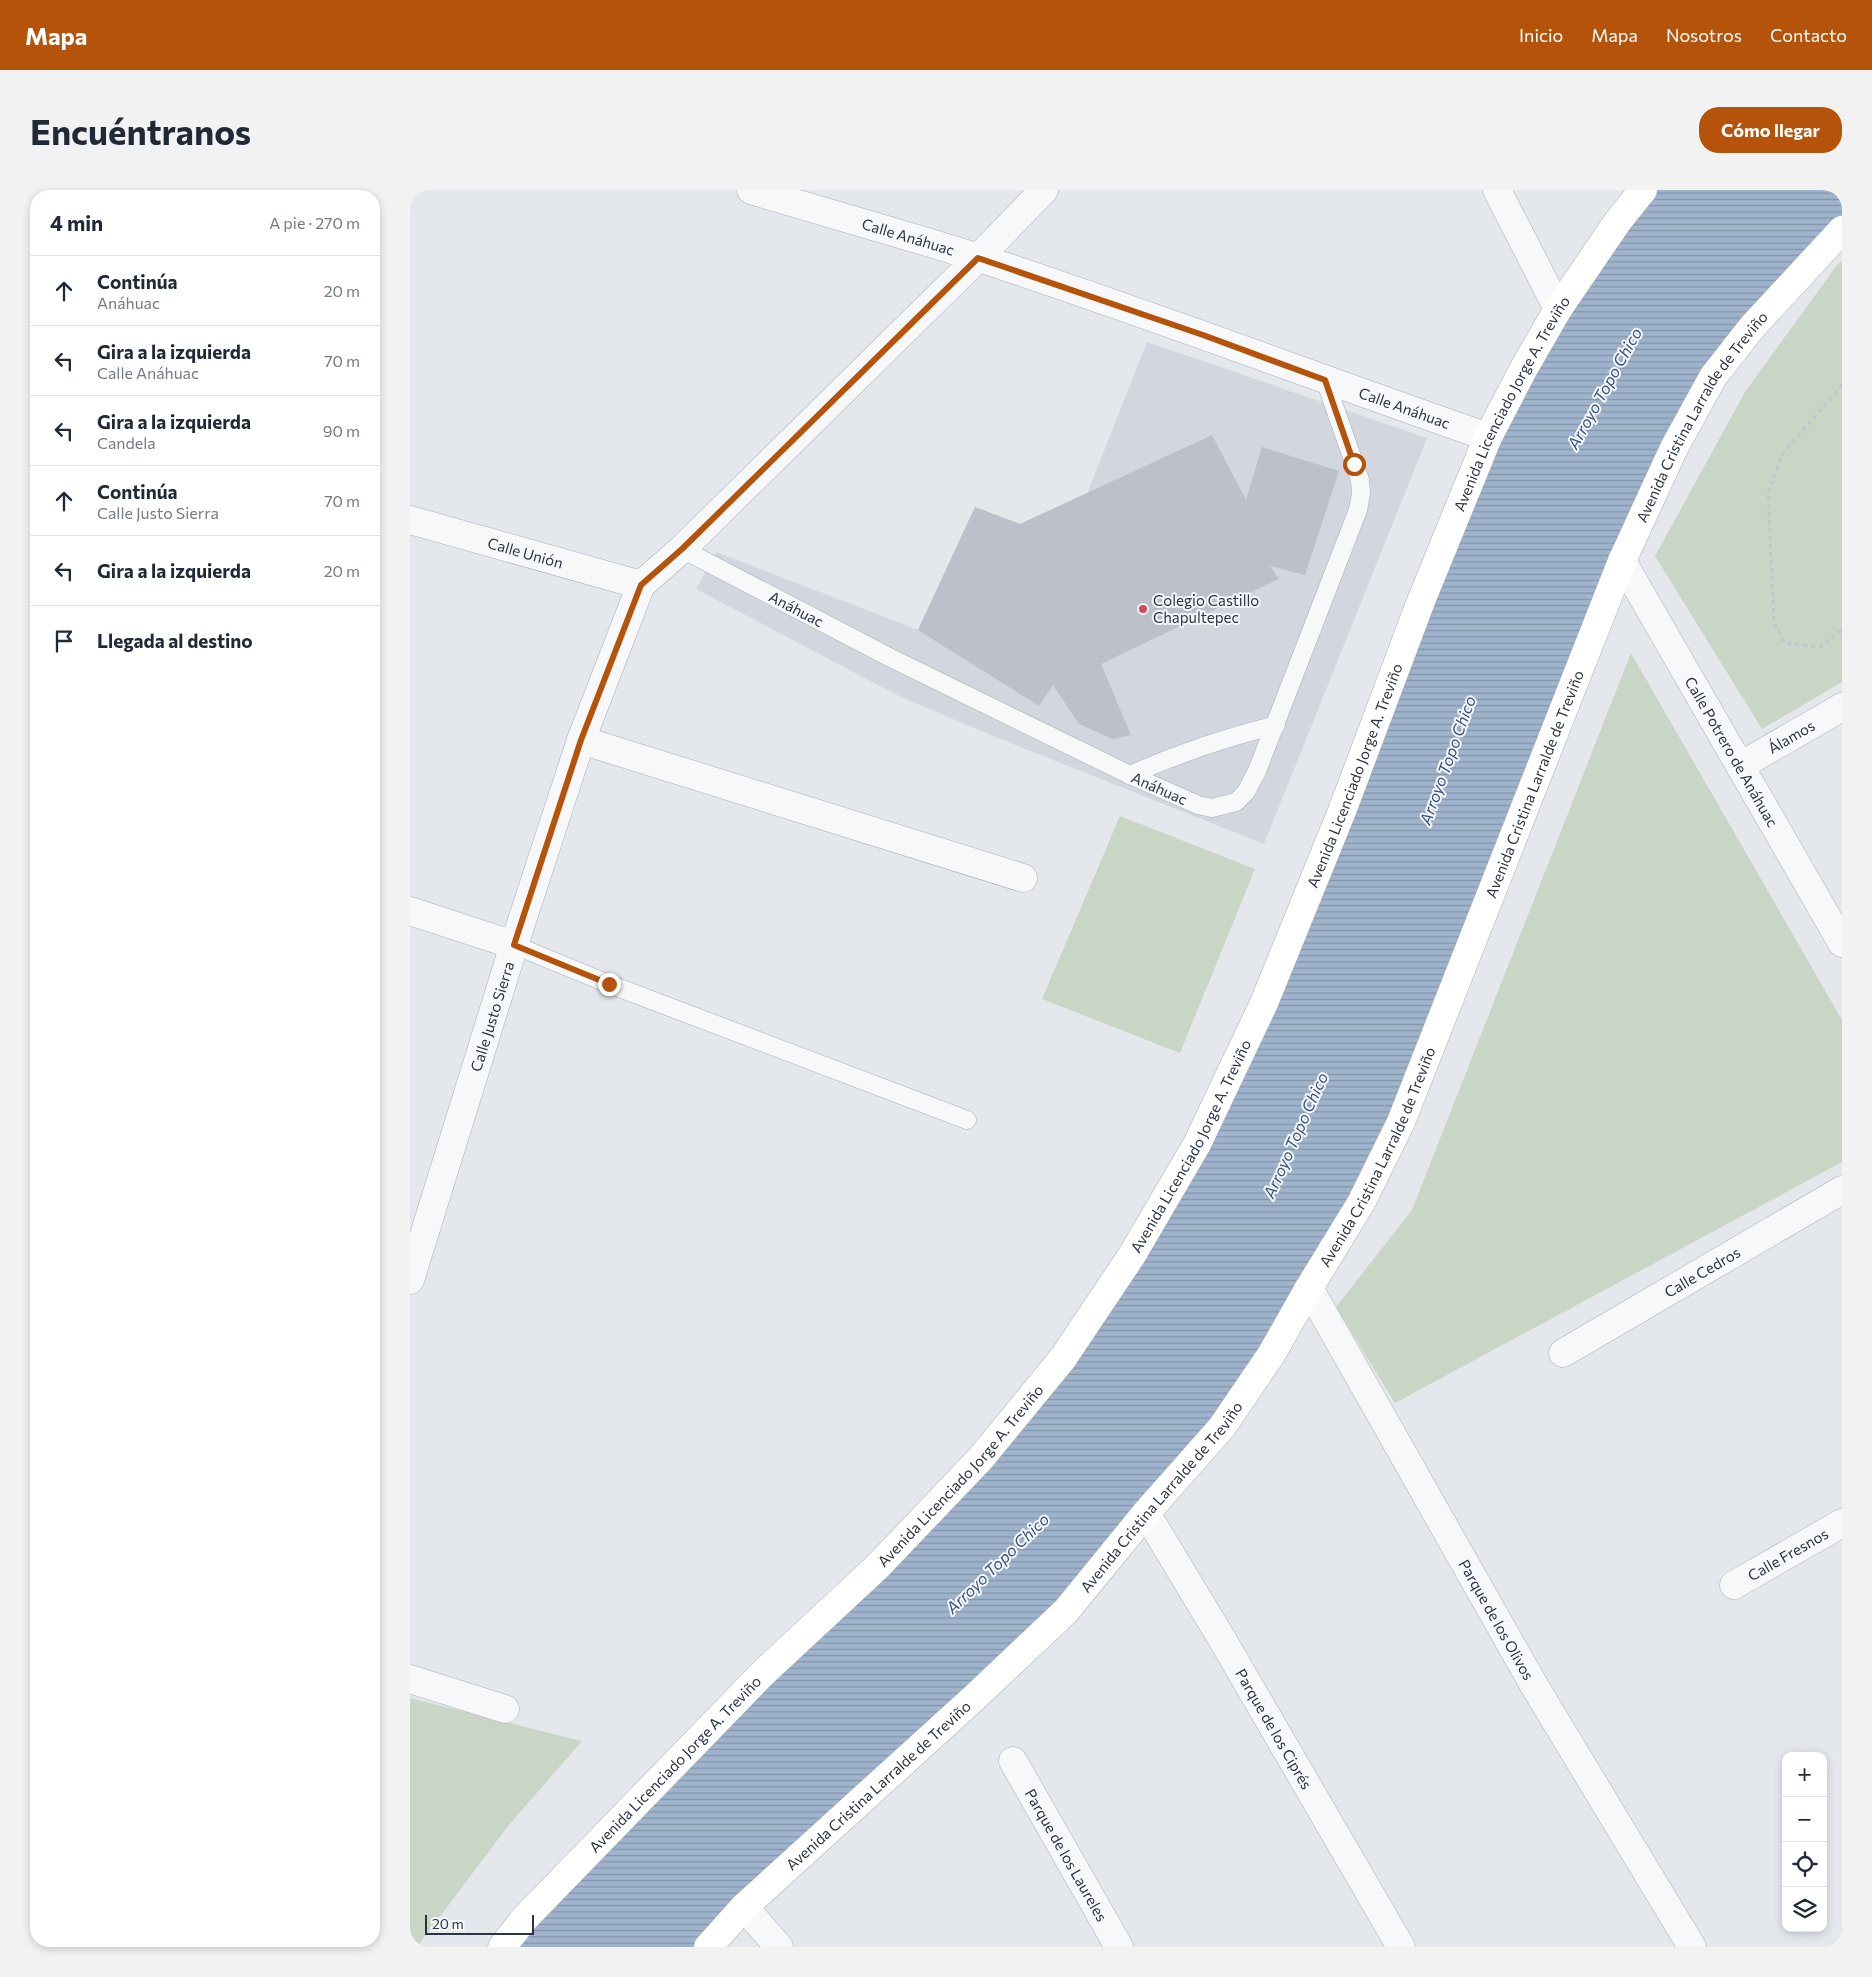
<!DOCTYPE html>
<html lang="es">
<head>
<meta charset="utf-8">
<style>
  body { margin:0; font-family:Commissioner,sans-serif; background:#f2f2f3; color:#1f2937 }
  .controls { position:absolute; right:15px; bottom:15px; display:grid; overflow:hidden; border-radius:10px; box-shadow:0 2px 8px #0003 }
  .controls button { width:45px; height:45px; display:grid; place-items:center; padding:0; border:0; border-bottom:1px solid #e0e1e3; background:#fff; color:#1f2937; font:25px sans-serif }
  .scale { position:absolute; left:15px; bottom:12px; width:109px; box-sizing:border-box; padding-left:5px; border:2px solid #2b3445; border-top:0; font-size:14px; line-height:18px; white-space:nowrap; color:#2b3445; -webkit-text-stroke:4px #f4f6f9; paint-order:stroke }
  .stop { position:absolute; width:15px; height:15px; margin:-11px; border:4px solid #b45309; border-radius:50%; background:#fff }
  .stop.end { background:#b45309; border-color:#fff; box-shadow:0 1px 5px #0008 }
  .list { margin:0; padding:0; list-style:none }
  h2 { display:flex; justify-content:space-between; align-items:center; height:65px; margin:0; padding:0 20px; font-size:21px }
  h2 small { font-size:16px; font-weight:400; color:#747a83 }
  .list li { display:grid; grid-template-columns:32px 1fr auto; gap:15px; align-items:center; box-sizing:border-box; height:70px; padding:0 20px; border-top:1px solid #e0e1e3 }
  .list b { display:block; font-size:19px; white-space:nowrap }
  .list p { margin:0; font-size:16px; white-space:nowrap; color:#747a83 }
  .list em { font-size:16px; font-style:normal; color:#747a83 }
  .icon { flex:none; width:28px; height:28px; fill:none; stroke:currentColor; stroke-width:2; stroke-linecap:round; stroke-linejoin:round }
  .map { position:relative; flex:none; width:1432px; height:1757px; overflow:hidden; border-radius:20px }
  header { display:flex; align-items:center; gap:30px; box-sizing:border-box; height:70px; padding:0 25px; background:#b45309; color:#fff }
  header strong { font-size:24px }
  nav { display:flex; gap:28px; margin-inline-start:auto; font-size:18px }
  .intro { display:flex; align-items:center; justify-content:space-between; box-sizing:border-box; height:120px; padding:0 30px }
  h1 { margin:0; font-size:35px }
  .button { padding:12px 22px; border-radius:20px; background:#b45309; color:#fff; font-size:18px; font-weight:700 }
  main { display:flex; gap:30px; padding:0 30px }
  aside { flex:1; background:#fff; border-radius:20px; box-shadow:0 2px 8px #0003 }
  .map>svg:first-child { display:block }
</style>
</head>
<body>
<header>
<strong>Mapa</strong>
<nav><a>Inicio</a><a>Mapa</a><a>Nosotros</a><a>Contacto</a></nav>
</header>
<div class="intro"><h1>Encuéntranos</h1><a class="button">Cómo llegar</a></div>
<main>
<aside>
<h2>4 min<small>A pie · 270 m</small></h2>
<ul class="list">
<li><svg class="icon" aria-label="ahead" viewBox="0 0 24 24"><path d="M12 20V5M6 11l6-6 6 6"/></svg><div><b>Continúa</b><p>Anáhuac</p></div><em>20 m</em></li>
<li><svg class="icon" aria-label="left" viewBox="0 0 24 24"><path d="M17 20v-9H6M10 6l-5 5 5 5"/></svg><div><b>Gira a la izquierda</b><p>Calle Anáhuac</p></div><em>70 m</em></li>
<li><svg class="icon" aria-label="left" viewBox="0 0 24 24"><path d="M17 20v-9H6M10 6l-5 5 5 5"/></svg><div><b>Gira a la izquierda</b><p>Candela</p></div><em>90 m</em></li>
<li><svg class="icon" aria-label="ahead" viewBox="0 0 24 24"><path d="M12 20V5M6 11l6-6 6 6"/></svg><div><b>Continúa</b><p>Calle Justo Sierra</p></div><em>70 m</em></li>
<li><svg class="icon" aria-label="left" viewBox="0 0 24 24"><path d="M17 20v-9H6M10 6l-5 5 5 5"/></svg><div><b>Gira a la izquierda</b></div><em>20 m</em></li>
<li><svg class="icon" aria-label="arrive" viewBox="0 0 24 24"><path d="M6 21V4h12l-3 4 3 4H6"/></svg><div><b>Llegada al destino</b></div></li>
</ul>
</aside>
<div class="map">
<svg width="1432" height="1757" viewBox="0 0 1432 1757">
  <defs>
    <pattern id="water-rules" width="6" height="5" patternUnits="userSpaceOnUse" patternTransform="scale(1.25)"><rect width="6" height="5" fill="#9fb4cc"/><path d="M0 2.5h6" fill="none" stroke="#8293a7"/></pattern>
  </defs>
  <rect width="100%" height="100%" fill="#e4e7ec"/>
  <polygon fill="#d2d6de" points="737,152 1017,248 854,654 588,548 489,506 286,399 306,362 508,440 565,317 610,334 677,304"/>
  <g fill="#c9d6c5">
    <polygon points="1432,71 1432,492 1352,539 1245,366 1335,202 1427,75"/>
    <polygon points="1221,463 1432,830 1432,972 985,1213 926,1117 1002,1020"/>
    <polygon points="710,626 845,679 770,863 632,809"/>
    <polygon points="0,1508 172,1551 98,1636 7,1757 0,1757"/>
  </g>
  <polygon fill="url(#water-rules)" points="1233,0 1432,0 1432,44 1303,187 1043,802 861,1165 656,1421 298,1757 92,1757 571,1268 787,954 1078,247"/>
  <polygon fill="#bbc0ca" points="802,245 836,310 852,257 929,281 895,385 860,376 869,389 691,474 721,545 703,549 669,534 643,495 629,516 508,440 565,317 610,334"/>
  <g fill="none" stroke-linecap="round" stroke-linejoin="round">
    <g stroke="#a9aeb7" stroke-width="19">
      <g id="service">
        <path id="s1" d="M272,359L479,467L720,585L788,615L802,618L826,612L836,602L847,581L948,320L951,303L950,290L915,190"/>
        <path d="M720,585C769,563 814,548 866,535"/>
        <polyline points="104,755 199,794 557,930"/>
      </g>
    </g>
    <g stroke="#a9aeb7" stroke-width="29">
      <g id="minor">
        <path id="s2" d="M341,0C417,23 493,44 569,68C740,124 908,188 1078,247"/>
        <polyline points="1087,0 1148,119"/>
        <path id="s3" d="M0,330L231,395"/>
        <path id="s4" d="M1212,371L1432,753"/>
        <polyline points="171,550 613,688"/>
        <path id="s5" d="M1330,576L1432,517"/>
        <polyline points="0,721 104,755"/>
        <path id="s6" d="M0,1090L104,755L171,550L231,395L272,359L568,68L634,0"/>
        <path id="s7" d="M899,1098L1125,1497L1282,1757"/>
        <path id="s8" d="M1153,1163L1432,1000"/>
        <path id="s9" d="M736,1323L812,1449L991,1757"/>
        <path id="s10" d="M1324,1395L1432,1333"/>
        <polyline points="0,1489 95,1519"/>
        <path id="s11" d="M603,1571L709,1757"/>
      </g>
    </g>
    <g stroke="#a9aeb7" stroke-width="29">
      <polyline id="tertiary" points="334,1717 369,1757"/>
    </g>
    <g stroke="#a9aeb7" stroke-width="29">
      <g id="secondary">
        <path id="s12" d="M92,1757L115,1728L353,1483L467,1377L571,1268L653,1168L722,1065L787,954L854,813L932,621L1011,411L1078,247L1114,178L1148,119L1208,31L1233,0"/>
        <path id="s13" d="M298,1757L334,1717L565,1507L656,1421L736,1323L812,1237L861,1165L899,1098L951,1013L991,932L1212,371L1264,258L1303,187L1343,136L1432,40"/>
      </g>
    </g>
    <polyline stroke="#c2c5cb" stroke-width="3" stroke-dasharray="4 4" stroke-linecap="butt" points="1432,195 1372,265 1358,302 1364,433 1375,453 1410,457 1432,440"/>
    <use href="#service" stroke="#f7f8fa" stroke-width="18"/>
    <use href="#minor" stroke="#f7f8fa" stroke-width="28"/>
    <use href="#tertiary" stroke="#f7f8fa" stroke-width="28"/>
    <use href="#secondary" stroke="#fff" stroke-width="28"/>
  </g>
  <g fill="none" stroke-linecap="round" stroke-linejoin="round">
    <polyline stroke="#b45309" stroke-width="6" points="199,794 104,755 171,550 231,395 272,359 568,68 793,145 915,190 944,274"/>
  </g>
  <circle fill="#d1495b" stroke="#f4f6f9" stroke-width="2" cx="733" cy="419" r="5"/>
  <g text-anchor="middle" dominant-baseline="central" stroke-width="4" stroke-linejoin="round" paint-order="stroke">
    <g font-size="15" fill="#2b3445" stroke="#f4f6f9">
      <text stroke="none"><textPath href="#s2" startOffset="164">Calle Anáhuac</textPath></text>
      <text stroke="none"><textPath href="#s12" startOffset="1872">Avenida Licenciado Jorge A. Treviño</textPath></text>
      <text stroke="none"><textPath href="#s2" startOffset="689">Calle Anáhuac</textPath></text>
      <text stroke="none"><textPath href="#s13" startOffset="1855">Avenida Cristina Larralde de Treviño</textPath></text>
      <text stroke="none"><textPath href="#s3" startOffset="120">Calle Unión</textPath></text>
      <text stroke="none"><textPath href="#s1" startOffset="129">Anáhuac</textPath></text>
      <text stroke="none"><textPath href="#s5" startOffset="59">Álamos</textPath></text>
      <text stroke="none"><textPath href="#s4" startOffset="220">Calle Potrero de Anáhuac</textPath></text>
      <text stroke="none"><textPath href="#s12" startOffset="1468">Avenida Licenciado Jorge A. Treviño</textPath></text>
      <text stroke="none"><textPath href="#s13" startOffset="1450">Avenida Cristina Larralde de Treviño</textPath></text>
      <text stroke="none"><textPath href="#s1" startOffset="534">Anáhuac</textPath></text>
      <text stroke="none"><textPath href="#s6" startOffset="276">Calle Justo Sierra</textPath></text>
      <text stroke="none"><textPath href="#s12" startOffset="1062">Avenida Licenciado Jorge A. Treviño</textPath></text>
      <text stroke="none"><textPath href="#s13" startOffset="1045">Avenida Cristina Larralde de Treviño</textPath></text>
      <text stroke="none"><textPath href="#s8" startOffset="161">Calle Cedros</textPath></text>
      <text stroke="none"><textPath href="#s12" startOffset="658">Avenida Licenciado Jorge A. Treviño</textPath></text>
      <text stroke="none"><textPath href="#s13" startOffset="640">Avenida Cristina Larralde de Treviño</textPath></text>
      <text stroke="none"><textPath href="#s10" startOffset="62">Calle Fresnos</textPath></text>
      <text stroke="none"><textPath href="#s7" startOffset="381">Parque de los Olivos</textPath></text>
      <text stroke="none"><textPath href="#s9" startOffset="251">Parque de los Ciprés</textPath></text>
      <text stroke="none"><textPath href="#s12" startOffset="252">Avenida Licenciado Jorge A. Treviño</textPath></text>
      <text stroke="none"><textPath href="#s13" startOffset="235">Avenida Cristina Larralde de Treviño</textPath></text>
      <text stroke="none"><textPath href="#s11" startOffset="108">Parque de los Laureles</textPath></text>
    </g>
    <g font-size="15" fill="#2b3445" stroke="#f4f6f9" text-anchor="start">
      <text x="743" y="410">Colegio Castillo<tspan x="743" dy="17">Chapultepec</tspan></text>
    </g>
    <g font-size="16" font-style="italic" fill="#34527a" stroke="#f4f6f9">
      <text transform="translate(1194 198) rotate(-61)">Arroyo Topo Chico</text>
      <text transform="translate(1037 570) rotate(-70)">Arroyo Topo Chico</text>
      <text transform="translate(885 945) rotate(-66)">Arroyo Topo Chico</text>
      <text transform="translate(587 1373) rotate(-44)">Arroyo Topo Chico</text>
    </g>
  </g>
</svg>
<div class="controls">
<button>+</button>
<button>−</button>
<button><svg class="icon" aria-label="locate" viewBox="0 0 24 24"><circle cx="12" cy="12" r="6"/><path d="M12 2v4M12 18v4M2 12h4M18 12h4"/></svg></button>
<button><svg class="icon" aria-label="layers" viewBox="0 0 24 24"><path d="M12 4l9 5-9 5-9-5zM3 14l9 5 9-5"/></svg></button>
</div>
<div class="scale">20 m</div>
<div class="stop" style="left:944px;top:274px"></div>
<div class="stop end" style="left:199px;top:794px"></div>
</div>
</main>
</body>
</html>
